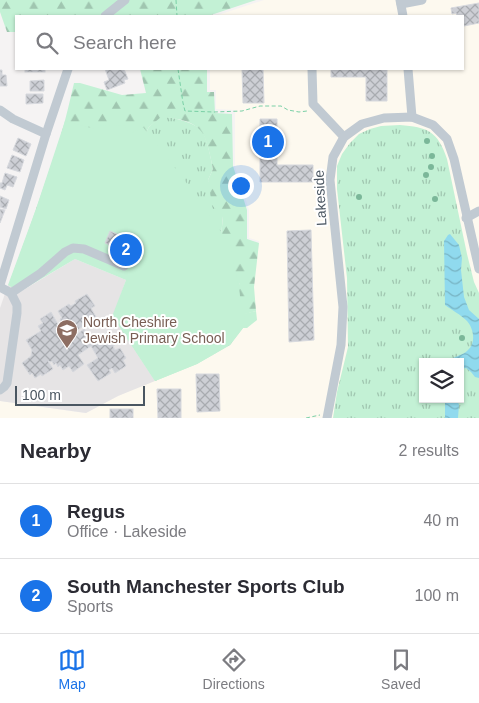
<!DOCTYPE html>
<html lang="en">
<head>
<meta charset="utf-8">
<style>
  body { margin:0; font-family:Arial,sans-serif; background:#f7f7f7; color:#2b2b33 }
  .controls { position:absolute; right:15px; bottom:15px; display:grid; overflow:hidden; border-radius:0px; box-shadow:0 1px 4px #0004 }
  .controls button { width:45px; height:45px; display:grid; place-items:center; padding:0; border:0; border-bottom:1px solid #e1e1e2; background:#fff; color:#2b2b33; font:25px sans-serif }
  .scale { position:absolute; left:15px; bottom:12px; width:130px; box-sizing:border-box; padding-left:5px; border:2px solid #4a5661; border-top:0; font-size:14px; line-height:18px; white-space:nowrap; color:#4a5661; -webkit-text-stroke:4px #fff; paint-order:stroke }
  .you { position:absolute; left:240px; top:185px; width:18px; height:18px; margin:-12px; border:4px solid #fff; border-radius:50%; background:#1a73e8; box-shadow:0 0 0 8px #1a73e833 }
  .badge { display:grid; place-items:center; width:32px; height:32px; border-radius:50%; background:#1a73e8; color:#fff; font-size:16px; font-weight:700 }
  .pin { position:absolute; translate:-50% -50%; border:2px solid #fff; box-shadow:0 1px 5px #0006 }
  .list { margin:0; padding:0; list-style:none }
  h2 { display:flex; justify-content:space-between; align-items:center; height:65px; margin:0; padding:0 20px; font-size:21px }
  h2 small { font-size:16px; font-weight:400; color:#7c7c81 }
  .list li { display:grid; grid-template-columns:32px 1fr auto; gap:15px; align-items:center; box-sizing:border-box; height:75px; padding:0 20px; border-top:1px solid #e1e1e2 }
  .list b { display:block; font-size:19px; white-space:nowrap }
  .list p { margin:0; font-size:16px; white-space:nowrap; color:#7c7c81 }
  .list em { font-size:16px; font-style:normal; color:#7c7c81 }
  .icon { flex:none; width:28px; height:28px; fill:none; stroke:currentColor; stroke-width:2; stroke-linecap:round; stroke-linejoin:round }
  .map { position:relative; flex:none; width:479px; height:418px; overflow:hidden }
  .search { position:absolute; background:#fff; box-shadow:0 1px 4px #0004; left:15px; right:15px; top:15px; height:55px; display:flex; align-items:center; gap:12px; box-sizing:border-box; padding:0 18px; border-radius:0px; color:#7c7c81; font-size:19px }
  .sheet { height:215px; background:#fff }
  nav { display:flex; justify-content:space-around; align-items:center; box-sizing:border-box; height:70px; border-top:1px solid #e1e1e2; background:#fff; font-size:14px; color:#7c7c81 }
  nav a { display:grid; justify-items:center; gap:2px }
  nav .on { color:#1a73e8 }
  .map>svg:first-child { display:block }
</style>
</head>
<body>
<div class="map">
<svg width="479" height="418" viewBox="0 0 479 418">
  <defs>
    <pattern id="grass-tufts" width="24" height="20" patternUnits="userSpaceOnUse" patternTransform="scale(1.25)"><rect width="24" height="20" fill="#c3f1d5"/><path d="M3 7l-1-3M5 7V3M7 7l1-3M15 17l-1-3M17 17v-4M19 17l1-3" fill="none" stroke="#a0c6b0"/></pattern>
    <pattern id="forest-firs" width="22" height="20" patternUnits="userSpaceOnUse" patternTransform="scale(1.25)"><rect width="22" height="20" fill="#c3f1d5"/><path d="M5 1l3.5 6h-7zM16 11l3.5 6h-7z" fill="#a0c6b0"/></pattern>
    <pattern id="water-waves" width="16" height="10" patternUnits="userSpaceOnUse" patternTransform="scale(1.25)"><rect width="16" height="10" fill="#90daee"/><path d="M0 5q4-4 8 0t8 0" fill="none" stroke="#78b4c4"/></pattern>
    <pattern id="building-cross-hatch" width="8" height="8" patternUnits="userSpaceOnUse" patternTransform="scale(1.25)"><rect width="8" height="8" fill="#cdcfd5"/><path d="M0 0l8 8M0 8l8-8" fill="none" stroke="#a8abb0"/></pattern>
  </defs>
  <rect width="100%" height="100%" fill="#f5f3f3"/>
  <path fill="#fdf9ef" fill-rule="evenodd" d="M264,0H479V418H0V401L85,413L90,411L118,396L230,345L243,328L254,285L259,241L249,238V210L235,167V110L216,109V90H210V69H463V16H215ZM423,362H460V399H423Z"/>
  <polygon fill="#e6e4e5" points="75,259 126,280 114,314 113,317 155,381 118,396 86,413 0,401 0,308 8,285 20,292"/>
  <g fill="url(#grass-tufts)" fill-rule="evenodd">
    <path d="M161,116C173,118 193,121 202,131C207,138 211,159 213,169L208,180L223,216L221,236L240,285L238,315L256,311L257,320L247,328H243L230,345L197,364L155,381L113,317L187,347L143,138L149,127Z"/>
    <path d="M400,125C427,127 438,131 447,159L467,254L474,282L479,293V418H333L337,392L348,347L347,278L337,189V166L342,154L350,143L359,134L370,129L381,126ZM423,362H460V399H423Z"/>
  </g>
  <g fill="url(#forest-firs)">
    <polygon points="0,0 121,0 99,16 16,16 16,32 7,32 0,12"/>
    <polygon points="128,0 256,0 208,16 108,16"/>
    <path d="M140,69H207V92H214L215,113L232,114L233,166L247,210V239L259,243L254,287L256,311L238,316L232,290L240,284L231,279L221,236L223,217L212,205L208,180L213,169C211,159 207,138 201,131C192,120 174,118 161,117L149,127L143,138L10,281C28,233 45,184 61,135C66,118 70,100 74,83H80L122,95L146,93Z"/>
  </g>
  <path fill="#c3f1d5" d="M65,121L95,129L100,126L124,125L130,134L143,127L183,178L224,236L226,239L230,240L235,271L237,276C236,283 240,288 240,296C241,307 245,317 247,328H243L230,345L197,364L155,381L113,317V314L126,280L75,259L19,292L8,285L36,209Z"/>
  <g fill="url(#water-waves)">
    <path d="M450,234L459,245L462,258L461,270L464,297L469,310L479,319V378L475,377L471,372L466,368L460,369V362H447C453,356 463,356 468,350C476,343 474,329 467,321C461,315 452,310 445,305L444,241L448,235Z"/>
    <polygon points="445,399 457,399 459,405 458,418 445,418"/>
  </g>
  <g fill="url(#building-cross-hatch)" stroke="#d7d9de">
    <polygon points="479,3 479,23 464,26 463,16 457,16 456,13 452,14 451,8"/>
    <rect x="25" y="69" width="20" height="3"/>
    <polygon points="105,69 124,69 128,79 124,80 125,83 107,90 104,82 109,80"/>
    <polygon points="242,69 302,69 263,69 264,103 243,103"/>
    <polygon points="331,69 387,69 387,101 366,101 366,77 331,77"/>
    <polygon points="0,70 2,70 2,75 6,75 7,86 0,86"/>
    <polygon points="44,80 44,91 30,91 30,81"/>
    <polygon points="26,94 43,94 43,103 26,104"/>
    <polygon points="260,119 277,119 277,165 313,165 313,182 260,182"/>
    <polygon points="18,138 31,144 26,156 13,150"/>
    <polygon points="12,155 24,160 20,172 7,168"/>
    <polygon points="5,173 17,177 13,187 7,185 5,190 0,188 0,183 2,183"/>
    <polygon points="0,196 9,200 6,209 0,207"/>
    <polygon points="0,209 5,210 0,223"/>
    <polygon points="311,230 314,340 289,342 287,231"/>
    <polygon points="110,231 143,245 138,258 105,243"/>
    <polygon points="87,294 95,306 91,308 96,317 76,331 71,323 60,329 67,339 70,337 71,339 84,329 92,342 108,332 116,344 113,346 115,350 120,348 126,358 123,360 126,366 115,373 112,368 109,370 111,373 98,381 87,365 98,358 91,346 78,355 84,364 73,372 69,366 63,370 60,365 58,367 56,363 54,365 52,361 50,362 49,361 48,361 53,369 42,376 41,374 35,378 32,373 30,375 22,363 31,356 32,350 26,340 41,331 38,326 43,323 40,319 51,312 60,328 68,323 66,321 62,323 60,319 62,318 58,311 69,304 71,306 76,303 75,301"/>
    <polygon points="196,374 219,374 220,411 197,412"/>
    <polygon points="157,389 181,389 181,418 158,418"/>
    <rect x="110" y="409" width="23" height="9"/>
  </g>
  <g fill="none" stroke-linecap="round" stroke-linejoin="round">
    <g stroke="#7ad0a6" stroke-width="1" stroke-dasharray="4 2.5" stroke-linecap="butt">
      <polyline points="176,0 177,16"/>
      <polyline points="178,69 183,103 185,111 214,112 242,111 260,106 281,106 288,110 299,112 307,111"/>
      <polyline points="306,418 320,415"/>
    </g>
    <g stroke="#c1cad2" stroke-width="9">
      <polyline points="400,0 403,16"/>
      <polyline points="401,4 422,0"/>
      <polyline points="105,16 125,0"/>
      <polyline points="312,69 313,104 344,137"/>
      <polyline points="408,69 412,117"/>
      <polyline points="0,110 13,119 46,134"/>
      <polyline points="466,218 479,211"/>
      <polyline points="0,285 46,134 68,69"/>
      <polyline points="0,287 11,293 41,273 65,252 73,248 84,249 124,266"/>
      <polyline points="0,390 4,387 7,383 17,313 17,305 11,293"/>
      <polyline points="327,418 341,345 343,307 330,180 333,157 344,137 362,124 384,118 412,117 433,125 447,139 454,159 479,269"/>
    </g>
  </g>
  <g fill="#7bb799">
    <circle cx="427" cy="141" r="3"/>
    <circle cx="432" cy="156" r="3"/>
    <circle cx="431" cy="167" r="3"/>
    <circle cx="426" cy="175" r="3"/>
    <circle cx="359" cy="197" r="3"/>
    <circle cx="435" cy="199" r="3"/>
    <circle cx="462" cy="338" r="3"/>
  </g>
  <defs>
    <g id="school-pin" transform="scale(1.125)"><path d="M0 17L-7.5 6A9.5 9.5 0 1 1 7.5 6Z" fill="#8d6e63" stroke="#fff"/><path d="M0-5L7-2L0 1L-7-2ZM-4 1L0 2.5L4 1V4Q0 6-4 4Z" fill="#fff"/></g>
  </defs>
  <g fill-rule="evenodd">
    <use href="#school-pin" x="67" y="330"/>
  </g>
  <g text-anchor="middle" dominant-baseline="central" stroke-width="4" stroke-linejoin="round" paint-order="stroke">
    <g font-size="14" fill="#4a5661" stroke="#fff">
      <text transform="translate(320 198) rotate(-93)">Lakeside</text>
    </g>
    <g font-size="14" fill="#785e54" stroke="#fff" text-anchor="start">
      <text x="83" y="322">North Cheshire<tspan x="83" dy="16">Jewish Primary School</tspan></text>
    </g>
  </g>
</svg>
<div class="controls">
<button><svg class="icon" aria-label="layers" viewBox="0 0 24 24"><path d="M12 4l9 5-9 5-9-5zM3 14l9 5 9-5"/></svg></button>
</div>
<div class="scale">100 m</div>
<div class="you"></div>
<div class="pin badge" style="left:268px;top:142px">1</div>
<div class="pin badge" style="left:126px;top:250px">2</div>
<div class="search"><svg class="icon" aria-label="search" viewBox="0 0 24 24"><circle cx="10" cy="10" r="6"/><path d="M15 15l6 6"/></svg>Search here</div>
</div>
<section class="sheet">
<h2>Nearby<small>2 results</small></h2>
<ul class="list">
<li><span class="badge">1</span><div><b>Regus</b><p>Office · Lakeside</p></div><em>40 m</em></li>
<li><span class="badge">2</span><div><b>South Manchester Sports Club</b><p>Sports</p></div><em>100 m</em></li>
</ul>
</section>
<nav>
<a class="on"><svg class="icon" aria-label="map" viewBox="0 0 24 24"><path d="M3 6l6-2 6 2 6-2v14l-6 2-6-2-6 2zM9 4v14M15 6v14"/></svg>Map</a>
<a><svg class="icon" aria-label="directions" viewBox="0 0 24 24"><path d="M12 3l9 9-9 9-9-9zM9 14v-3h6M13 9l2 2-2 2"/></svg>Directions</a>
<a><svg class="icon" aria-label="saved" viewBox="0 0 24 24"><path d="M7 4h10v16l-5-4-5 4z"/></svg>Saved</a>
</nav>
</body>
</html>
